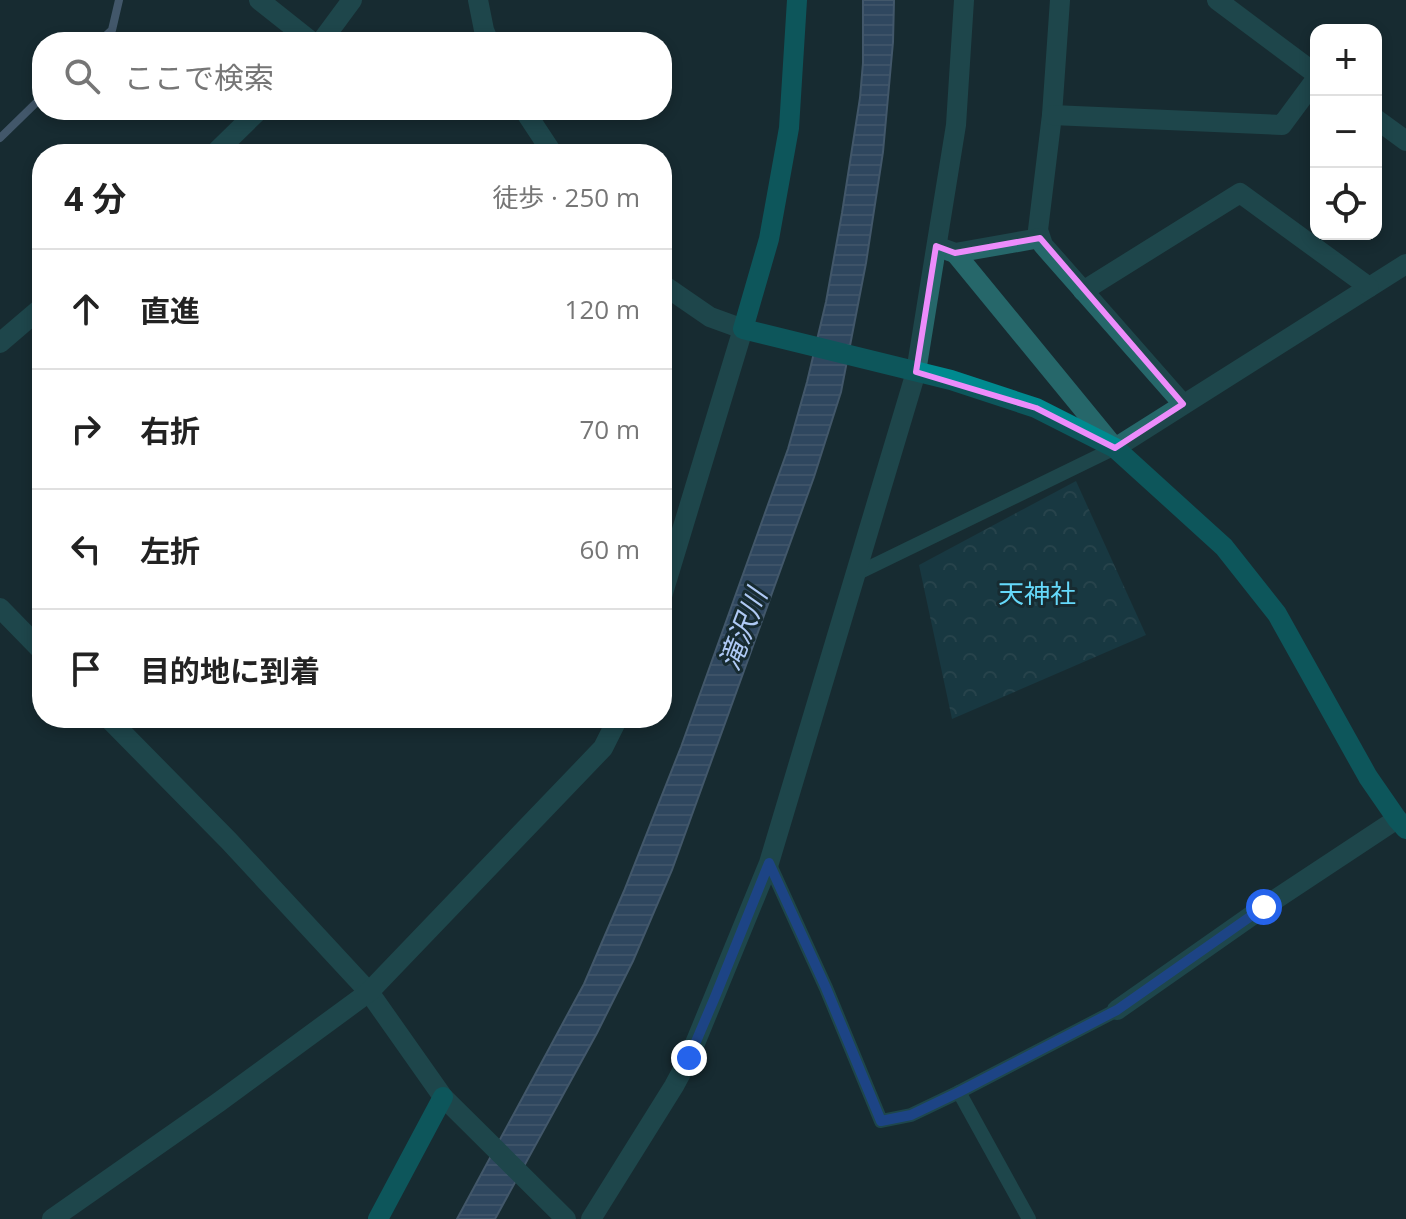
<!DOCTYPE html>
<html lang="ja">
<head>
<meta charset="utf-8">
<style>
  body { margin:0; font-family:"Open Sans","Noto Sans JP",sans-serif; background:#f6f6f6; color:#222 }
  .controls { position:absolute; right:24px; top:24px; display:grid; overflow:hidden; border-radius:16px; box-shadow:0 4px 12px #0003 }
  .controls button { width:72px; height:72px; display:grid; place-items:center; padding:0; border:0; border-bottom:2px solid #e0e0e0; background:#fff; color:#222; font:40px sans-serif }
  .stop { position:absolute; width:24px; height:24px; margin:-18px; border:6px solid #2563eb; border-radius:50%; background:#fff }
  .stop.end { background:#2563eb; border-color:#fff; box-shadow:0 2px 8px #0008 }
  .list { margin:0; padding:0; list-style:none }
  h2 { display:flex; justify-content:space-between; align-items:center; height:104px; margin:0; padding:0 32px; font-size:34px }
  h2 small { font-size:26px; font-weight:400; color:#767676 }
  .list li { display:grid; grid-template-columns:52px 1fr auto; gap:24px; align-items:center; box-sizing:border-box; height:120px; padding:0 32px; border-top:2px solid #e0e0e0 }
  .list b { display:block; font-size:30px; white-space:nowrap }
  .list em { font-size:26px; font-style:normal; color:#767676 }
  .icon { flex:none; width:44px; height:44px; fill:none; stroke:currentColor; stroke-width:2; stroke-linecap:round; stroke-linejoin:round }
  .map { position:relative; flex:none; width:1406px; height:1219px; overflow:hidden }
  .search { position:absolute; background:#fff; box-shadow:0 4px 12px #0003; left:32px; top:32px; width:640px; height:88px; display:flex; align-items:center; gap:20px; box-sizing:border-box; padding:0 28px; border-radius:32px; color:#767676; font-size:30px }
  .panel { position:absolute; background:#fff; box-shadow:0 4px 12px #0003; left:32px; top:144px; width:640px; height:584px; border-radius:32px }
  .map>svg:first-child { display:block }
</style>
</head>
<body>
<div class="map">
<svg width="1406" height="1219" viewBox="0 0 1406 1219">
  <defs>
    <pattern id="forest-crowns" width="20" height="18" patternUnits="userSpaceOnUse" patternTransform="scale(2)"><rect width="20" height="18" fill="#194754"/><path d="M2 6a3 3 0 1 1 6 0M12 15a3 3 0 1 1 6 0" fill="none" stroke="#3a616c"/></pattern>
    <pattern id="water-rules" width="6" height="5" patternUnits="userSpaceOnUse" patternTransform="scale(2)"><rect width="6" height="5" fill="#4c6898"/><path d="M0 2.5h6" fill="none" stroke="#6d84ab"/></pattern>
  </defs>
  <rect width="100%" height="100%" fill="#172b31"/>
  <polygon fill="url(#forest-crowns)" points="1076,481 1146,635 952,719 919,565"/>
  <polygon fill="url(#water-rules)" stroke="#758caf" stroke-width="2" points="863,0 894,0 893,42 883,152 866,263 841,392 814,477 672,870 633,961 597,1033 495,1219 457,1219 584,984 624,891 681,747 788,449 807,382 826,302 842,213 860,98 863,63"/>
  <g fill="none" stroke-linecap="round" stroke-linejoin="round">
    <g stroke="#758caf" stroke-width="8">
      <polyline points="99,42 112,30 119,0"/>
      <polyline points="0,138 42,97"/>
    </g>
    <g stroke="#26676a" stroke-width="14">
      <polyline points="856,574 1115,448"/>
      <polyline points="769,863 826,988 881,1121 911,1115 959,1092 1117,1010"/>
      <polyline points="959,1092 1029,1219"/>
    </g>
    <g stroke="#26676a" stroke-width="20">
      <polyline points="259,0 312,42"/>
      <polyline points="478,0 484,30 489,42"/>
      <polyline points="1060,0 1052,115 1038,230 1043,245 1183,404"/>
      <polyline points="1217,0 1316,74"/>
      <polyline points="321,42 352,0"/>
      <polyline points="524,110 553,154"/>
      <polyline points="1052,115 1282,125 1316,79"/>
      <polyline points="1376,119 1406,141"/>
      <polyline points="214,154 259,110"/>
      <polyline points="944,249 955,253 1040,238"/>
      <polyline points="955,253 1115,448 1406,264"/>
      <polyline points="662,284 710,317 743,329 662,596"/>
      <polyline points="1083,291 1240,193 1369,287"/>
      <polyline points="0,343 42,307"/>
      <polyline points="0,608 42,651"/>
      <polyline points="108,718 229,841 369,992 443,1097 566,1219"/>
      <polyline points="1117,1010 1264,907 1397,819"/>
      <polyline points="52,1219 219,1102 369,992 603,748 618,718"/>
      <polyline points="591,1219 674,1086 689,1058 769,863 916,372 956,125 964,0"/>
    </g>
    <g stroke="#008a8f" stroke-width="20">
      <polyline points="797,0 789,128 769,239 743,329 951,380 1036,408 1115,448 1224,547 1277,614 1368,777 1397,819 1406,829"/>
      <polyline points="378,1219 443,1097"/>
    </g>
  </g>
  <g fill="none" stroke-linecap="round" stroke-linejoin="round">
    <polyline stroke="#2563eb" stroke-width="10" points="689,1058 715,997 769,863 826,988 881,1121 911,1115 959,1092 1117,1010 1264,907"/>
  </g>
  <path d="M0 0H1406V1219H0ZM1040,238L1183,404L1115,448L1036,408L916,372L936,246L955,253Z" fill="#172b31" fill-opacity=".55" fill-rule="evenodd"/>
  <path fill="none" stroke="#ec8cfb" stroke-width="6" stroke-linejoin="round" d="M1040,238L1183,404L1115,448L1036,408L916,372L936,246L955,253Z"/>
  <g text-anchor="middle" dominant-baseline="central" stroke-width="6" stroke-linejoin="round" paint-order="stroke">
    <g font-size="26" fill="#65d9fa" stroke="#172b31">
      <text x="1037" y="593">天神社</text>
    </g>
    <g font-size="28" font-style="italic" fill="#afc9f5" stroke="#172b31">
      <text transform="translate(742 629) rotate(-69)">滝沢川</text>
    </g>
  </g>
</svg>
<div class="controls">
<button>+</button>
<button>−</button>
<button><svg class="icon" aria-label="locate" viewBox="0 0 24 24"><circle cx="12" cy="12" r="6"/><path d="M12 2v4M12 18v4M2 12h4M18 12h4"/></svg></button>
</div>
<div class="stop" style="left:1264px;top:907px"></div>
<div class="stop end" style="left:689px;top:1058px"></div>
<div class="search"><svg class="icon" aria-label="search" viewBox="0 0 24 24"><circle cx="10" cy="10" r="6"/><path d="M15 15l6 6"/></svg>ここで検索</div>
<section class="panel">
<h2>4 分<small>徒歩 · 250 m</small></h2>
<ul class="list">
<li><svg class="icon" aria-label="ahead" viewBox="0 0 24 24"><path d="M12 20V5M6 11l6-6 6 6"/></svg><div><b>直進</b></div><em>120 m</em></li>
<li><svg class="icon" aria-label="right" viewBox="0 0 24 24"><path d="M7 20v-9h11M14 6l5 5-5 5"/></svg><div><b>右折</b></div><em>70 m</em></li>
<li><svg class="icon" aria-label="left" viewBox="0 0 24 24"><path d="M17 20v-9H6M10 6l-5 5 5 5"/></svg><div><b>左折</b></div><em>60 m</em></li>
<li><svg class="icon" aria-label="arrive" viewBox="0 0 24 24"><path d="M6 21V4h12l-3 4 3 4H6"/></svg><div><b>目的地に到着</b></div></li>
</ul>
</section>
</div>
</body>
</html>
